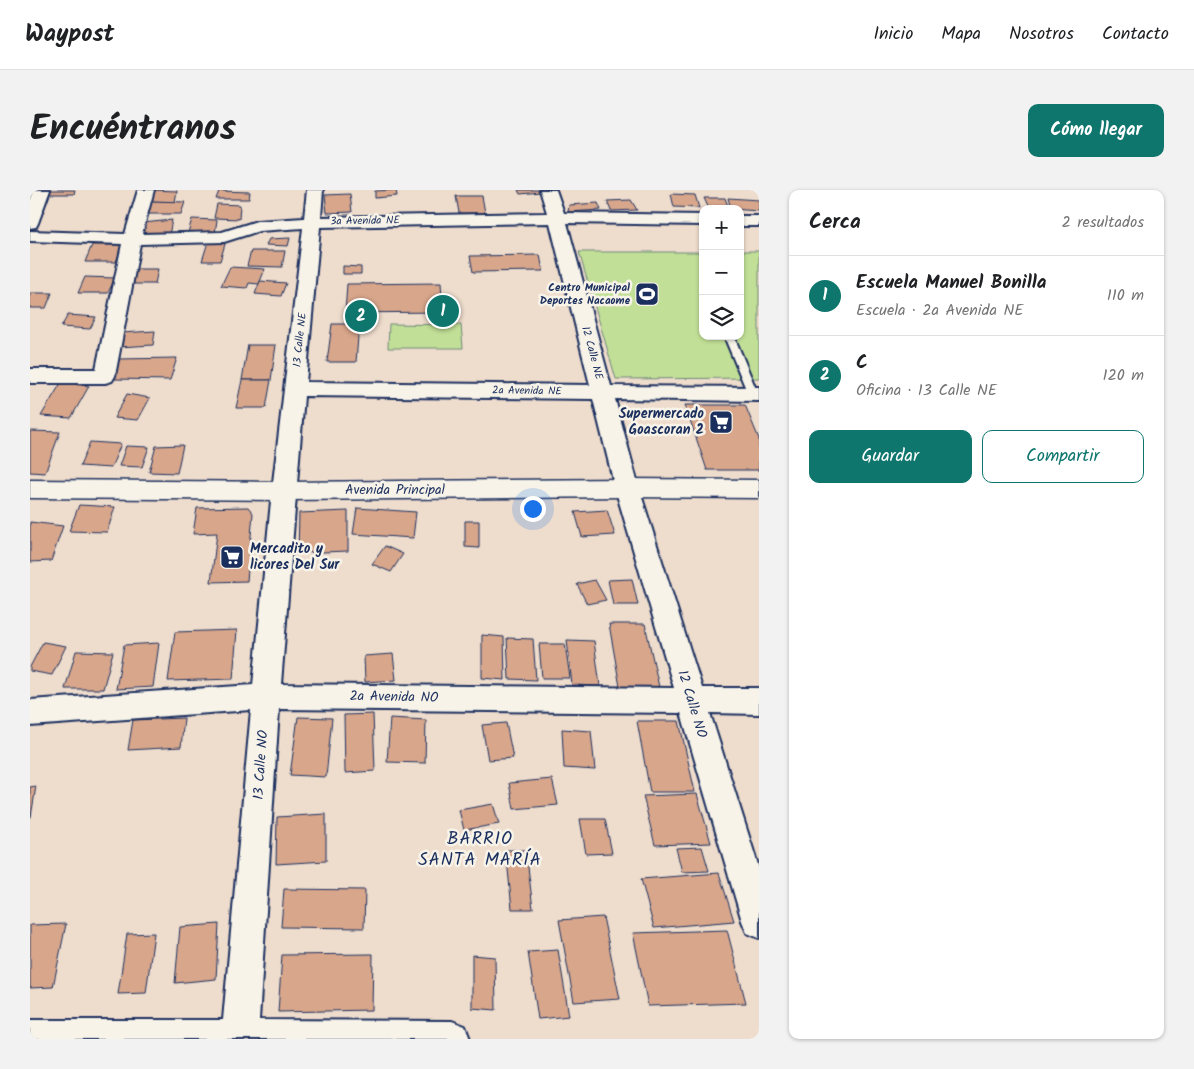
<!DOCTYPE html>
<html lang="es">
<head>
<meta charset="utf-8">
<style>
  body { margin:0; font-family:Kalam,sans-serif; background:#f2f2f2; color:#202124 }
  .controls { position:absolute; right:15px; top:15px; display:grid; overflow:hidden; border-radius:10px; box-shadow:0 1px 4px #0004 }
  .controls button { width:45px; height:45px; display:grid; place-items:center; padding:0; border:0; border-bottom:1px solid #e0e0e0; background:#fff; color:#202124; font:25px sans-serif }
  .you { position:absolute; left:502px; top:318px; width:18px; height:18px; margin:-12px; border:4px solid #fff; border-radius:50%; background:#1a73e8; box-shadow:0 0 0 8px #1a73e833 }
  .badge { display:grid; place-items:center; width:32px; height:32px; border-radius:50%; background:#0f766e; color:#fff; font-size:16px; font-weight:700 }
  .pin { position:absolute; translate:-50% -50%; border:2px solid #fff; box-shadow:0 1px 5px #0006 }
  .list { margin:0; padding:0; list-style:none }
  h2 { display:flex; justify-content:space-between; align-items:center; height:65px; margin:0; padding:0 20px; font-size:21px }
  h2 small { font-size:16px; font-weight:400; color:#757577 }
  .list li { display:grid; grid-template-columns:32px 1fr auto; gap:15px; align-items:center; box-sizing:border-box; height:80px; padding:0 20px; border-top:1px solid #e0e0e0 }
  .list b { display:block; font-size:19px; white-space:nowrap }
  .list p { margin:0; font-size:16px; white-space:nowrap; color:#757577 }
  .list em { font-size:16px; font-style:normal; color:#757577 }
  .actions { display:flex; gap:10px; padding:15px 20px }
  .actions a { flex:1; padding:11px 0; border:1px solid #0f766e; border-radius:10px; text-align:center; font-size:18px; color:#0f766e }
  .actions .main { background:#0f766e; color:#fff }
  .icon { flex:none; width:28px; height:28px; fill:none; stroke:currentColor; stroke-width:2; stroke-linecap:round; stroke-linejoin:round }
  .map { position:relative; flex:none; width:729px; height:849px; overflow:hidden; border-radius:10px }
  header { display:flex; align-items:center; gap:30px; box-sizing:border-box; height:70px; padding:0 25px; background:#fff; border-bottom:1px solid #e0e0e0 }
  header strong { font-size:24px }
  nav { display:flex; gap:28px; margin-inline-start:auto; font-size:18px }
  .intro { display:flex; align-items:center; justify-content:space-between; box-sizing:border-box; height:120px; padding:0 30px }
  h1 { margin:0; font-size:35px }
  .button { padding:12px 22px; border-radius:10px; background:#0f766e; color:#fff; font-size:18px; font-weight:700 }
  main { display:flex; gap:30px; padding:0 30px }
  aside { flex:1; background:#fff; border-radius:10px; box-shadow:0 1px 4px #0004 }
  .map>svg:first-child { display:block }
</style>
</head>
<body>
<header>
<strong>Waypost</strong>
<nav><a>Inicio</a><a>Mapa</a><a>Nosotros</a><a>Contacto</a></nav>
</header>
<div class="intro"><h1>Encuéntranos</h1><a class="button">Cómo llegar</a></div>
<main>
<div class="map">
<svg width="729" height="849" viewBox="0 0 729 849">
  <rect width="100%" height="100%" fill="#eedccc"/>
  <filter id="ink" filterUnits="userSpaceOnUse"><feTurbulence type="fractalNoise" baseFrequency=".02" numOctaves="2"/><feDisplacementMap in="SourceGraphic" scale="10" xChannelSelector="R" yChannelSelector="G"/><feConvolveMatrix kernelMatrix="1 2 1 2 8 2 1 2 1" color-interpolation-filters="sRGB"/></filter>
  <g filter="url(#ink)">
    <g fill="#c1df96" stroke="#6e877a">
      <polygon points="710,61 729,61 729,188 586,189 549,62 673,62 673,146 710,146"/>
      <polygon points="359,134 431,135 433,158 358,158"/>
    </g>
    <g fill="#d8a68b" stroke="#1b2f5e">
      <polygon points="21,0 45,0 44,4 19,4"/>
      <polygon points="121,0 147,1 145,12 118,11"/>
      <polygon points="366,0 367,6 345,8 345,1"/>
      <polygon points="488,0 510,0 511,2 490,4"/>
      <polygon points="189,1 220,2 219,9 186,9"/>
      <polygon points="320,4 322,22 297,23 295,5"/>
      <polygon points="641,4 665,5 669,18 644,17"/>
      <polygon points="426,6 452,6 455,23 429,23"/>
      <polygon points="674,8 695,8 699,19 679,19"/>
      <polygon points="698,8 729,10 729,21 701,19"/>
      <polygon points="601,10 607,20 581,21 577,11"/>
      <polygon points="121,11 155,12 151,24 116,24"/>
      <polygon points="568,13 571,20 538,22 539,15"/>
      <polygon points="187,14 210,15 209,29 184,28"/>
      <polygon points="162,29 187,30 185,43 158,43"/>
      <polygon points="142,30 139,45 108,44 113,33"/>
      <polygon points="260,48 258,56 236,55 239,49"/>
      <polygon points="178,52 195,54 190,71 172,71"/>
      <polygon points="62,55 92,55 86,72 55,72"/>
      <polygon points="221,61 255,61 252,77 217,76"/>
      <polygon points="510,65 513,81 443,82 440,66"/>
      <polygon points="313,76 331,77 331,84 313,84"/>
      <polygon points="200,77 235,79 229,94 219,93 217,98 191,96"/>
      <polygon points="103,79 128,79 125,94 99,94"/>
      <polygon points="55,87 85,88 78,103 48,103"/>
      <polygon points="230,91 256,93 251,106 225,104"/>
      <polygon points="411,93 413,122 315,123 317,94"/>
      <polygon points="0,103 22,103 16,118 0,118"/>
      <polygon points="38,125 66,127 60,139 31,137"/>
      <polygon points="302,134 329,134 326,172 297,172"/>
      <polygon points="125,141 123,155 89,157 91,143"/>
      <polygon points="218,155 246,155 241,190 212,190"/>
      <polygon points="147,168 140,190 84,189 89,169"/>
      <polygon points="212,190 241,190 236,218 206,218"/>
      <polygon points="31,193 59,196 41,228 11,226"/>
      <polygon points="97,204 120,208 108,230 84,228"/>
      <polygon points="655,215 715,215 729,249 729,280 677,280"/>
      <polygon points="0,241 30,242 15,283 0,282"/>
      <polygon points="60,252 91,254 81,278 50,276"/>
      <polygon points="153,255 147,283 119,282 126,256"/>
      <polygon points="96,256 119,257 112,277 89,276"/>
      <polygon points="49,315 85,317 77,342 39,341"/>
      <polygon points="218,317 223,323 217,391 181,392 187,343 163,344 167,318"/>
      <polygon points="327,318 386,322 383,348 323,344"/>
      <polygon points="577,320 585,345 552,347 545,322"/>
      <polygon points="318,321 318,361 268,363 269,323"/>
      <polygon points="435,331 449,331 449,358 435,357"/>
      <polygon points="0,332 33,336 21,371 0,372"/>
      <polygon points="355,356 373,364 361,382 342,374"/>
      <polygon points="602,389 608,415 583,415 578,390"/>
      <polygon points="565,390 576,410 557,414 547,394"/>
      <polygon points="579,434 615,434 629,497 590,497"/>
      <polygon points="207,440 203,489 138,491 145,442"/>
      <polygon points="452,445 474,447 475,490 452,488"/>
      <polygon points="477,448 503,449 506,490 479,489"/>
      <polygon points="537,450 564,451 570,496 542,495"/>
      <polygon points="13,452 36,456 22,485 0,481 0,477"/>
      <polygon points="129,453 123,497 86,499 94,455"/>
      <polygon points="509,454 535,454 540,488 512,488"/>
      <polygon points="46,461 83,462 73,499 35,499"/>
      <polygon points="363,464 366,490 335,492 334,466"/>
      <polygon points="343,524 345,581 315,583 314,525"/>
      <polygon points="268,527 302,528 296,587 260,585"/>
      <polygon points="154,528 151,557 98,560 103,530"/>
      <polygon points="360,528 396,530 395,573 357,572"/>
      <polygon points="607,531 649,531 665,602 620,602"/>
      <polygon points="476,533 483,568 458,570 452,535"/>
      <polygon points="532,539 561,541 565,580 534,578"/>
      <polygon points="522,589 528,615 484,619 479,593"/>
      <polygon points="6,596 1,627 0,628 0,597"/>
      <polygon points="667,604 681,653 625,655 613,606"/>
      <polygon points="463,614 469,634 434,640 429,620"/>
      <polygon points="296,624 296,671 246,674 247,627"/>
      <polygon points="550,629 575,629 582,663 556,664"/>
      <polygon points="672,657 679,681 652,682 646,658"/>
      <polygon points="476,660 496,660 503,719 482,719"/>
      <polygon points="689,683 704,731 624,738 611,689"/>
      <polygon points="254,699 335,700 334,738 251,737"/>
      <polygon points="573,727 590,809 544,812 529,730"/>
      <polygon points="36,734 23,797 0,798 0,735"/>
      <polygon points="189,734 186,789 145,793 150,737"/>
      <polygon points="697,740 716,813 618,816 603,743"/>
      <polygon points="124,743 116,803 88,804 97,744"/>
      <polygon points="528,760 539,826 508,829 498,762"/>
      <polygon points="343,764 342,820 248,822 252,765"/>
      <polygon points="442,765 465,767 466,820 442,818"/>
    </g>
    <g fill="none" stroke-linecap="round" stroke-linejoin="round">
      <g stroke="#1b2f5e" stroke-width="4">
        <polygon id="lane" points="694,146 704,146 728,204 727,207 719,207 718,204"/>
      </g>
      <g stroke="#1b2f5e" stroke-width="4">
        <g id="street">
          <polygon points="4,0 20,0 8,33 6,37 0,38 0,11"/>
          <path d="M108,0H124L112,44L192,42L227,31L274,28L277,0H293L291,27L517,23L510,0H526L534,23L673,25V35L537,33L581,196L729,197V211L585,209L609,298L672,498H729V524L680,523L729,678V748L717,743L712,731L651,523L249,519L229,830L422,831L435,836L440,849H0V830H193L221,520L0,536V510L223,495L242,301L273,38L229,41L194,52L110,54L85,186L82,191L75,193H0V179H66L92,54L0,51V41L95,44ZM520,33L560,195L276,192L290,37ZM274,206L563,209L585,298L644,498L251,494Z"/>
          <rect x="710" y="26" width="19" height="10"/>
        </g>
      </g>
      <g stroke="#1b2f5e" stroke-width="3">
        <polygon id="secondary" points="597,289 729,290 729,308 597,307 254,310 0,308 0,290 254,292"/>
      </g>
      <use href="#lane" fill="#f7f3e8" fill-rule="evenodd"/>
      <use href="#street" fill="#f7f3e8" fill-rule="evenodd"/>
      <use href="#secondary" fill="#f7f3e8" fill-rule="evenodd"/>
    </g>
  </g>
  <defs>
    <g id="stadium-square" transform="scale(1.25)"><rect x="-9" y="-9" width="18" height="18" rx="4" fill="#1b2f5e" stroke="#f7f3e8"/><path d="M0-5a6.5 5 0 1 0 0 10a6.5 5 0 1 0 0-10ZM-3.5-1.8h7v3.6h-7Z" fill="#fff"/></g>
    <g id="supermarket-square" transform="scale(1.25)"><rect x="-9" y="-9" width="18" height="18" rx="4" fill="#1b2f5e" stroke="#f7f3e8"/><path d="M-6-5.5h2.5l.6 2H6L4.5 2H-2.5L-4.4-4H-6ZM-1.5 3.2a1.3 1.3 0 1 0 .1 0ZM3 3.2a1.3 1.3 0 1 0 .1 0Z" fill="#fff"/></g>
  </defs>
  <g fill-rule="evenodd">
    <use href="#stadium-square" x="617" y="104"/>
    <use href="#supermarket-square" x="691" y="232"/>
    <use href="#supermarket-square" x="202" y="367"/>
  </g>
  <g text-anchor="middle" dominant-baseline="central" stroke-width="5" stroke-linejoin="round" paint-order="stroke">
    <g font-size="11" fill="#1b2f5e" stroke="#f7f3e8">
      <text transform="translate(335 31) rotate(-1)">3a Avenida NE</text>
      <text transform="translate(270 150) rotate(-84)">13 Calle NE</text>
      <text transform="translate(562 163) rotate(75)">12 Calle NE</text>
      <text transform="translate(497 201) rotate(1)">2a Avenida NE</text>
    </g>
    <g font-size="11" font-weight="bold" fill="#1b2f5e" stroke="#f7f3e8" text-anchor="end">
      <text x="600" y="98">Centro Municipal<tspan x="600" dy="13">Deportes Nacaome</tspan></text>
    </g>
    <g font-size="14" font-weight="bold" fill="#1b2f5e" stroke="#f7f3e8" text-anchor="end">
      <text x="674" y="224">Supermercado<tspan x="674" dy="16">Goascoran 2</tspan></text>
      <text x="220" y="359" text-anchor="start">Mercadito y<tspan x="220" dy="16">licores Del Sur</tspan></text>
    </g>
    <g font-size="14" fill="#1b2f5e" stroke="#f7f3e8">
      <text x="365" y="300">Avenida Principal</text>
      <text transform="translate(364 507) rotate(1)">2a Avenida NO</text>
      <text transform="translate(662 514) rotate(73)">12 Calle NO</text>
      <text transform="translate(231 575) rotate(-86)">13 Calle NO</text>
    </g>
    <g font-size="18" letter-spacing="1" fill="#1b2f5e" stroke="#f7f3e8">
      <text x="450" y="649">BARRIO<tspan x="450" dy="21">SANTA MARÍA</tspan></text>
    </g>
  </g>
</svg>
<div class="controls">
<button>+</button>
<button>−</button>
<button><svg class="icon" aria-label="layers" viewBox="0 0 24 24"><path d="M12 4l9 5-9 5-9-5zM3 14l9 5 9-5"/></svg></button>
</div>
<div class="you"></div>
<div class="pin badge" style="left:413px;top:121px">1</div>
<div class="pin badge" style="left:331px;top:126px">2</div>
</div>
<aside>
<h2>Cerca<small>2 resultados</small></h2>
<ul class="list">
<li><span class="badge">1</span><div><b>Escuela Manuel Bonilla</b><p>Escuela · 2a Avenida NE</p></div><em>110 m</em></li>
<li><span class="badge">2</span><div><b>C</b><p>Oficina · 13 Calle NE</p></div><em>120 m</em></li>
</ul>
<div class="actions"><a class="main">Guardar</a><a>Compartir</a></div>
</aside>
</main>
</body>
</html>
